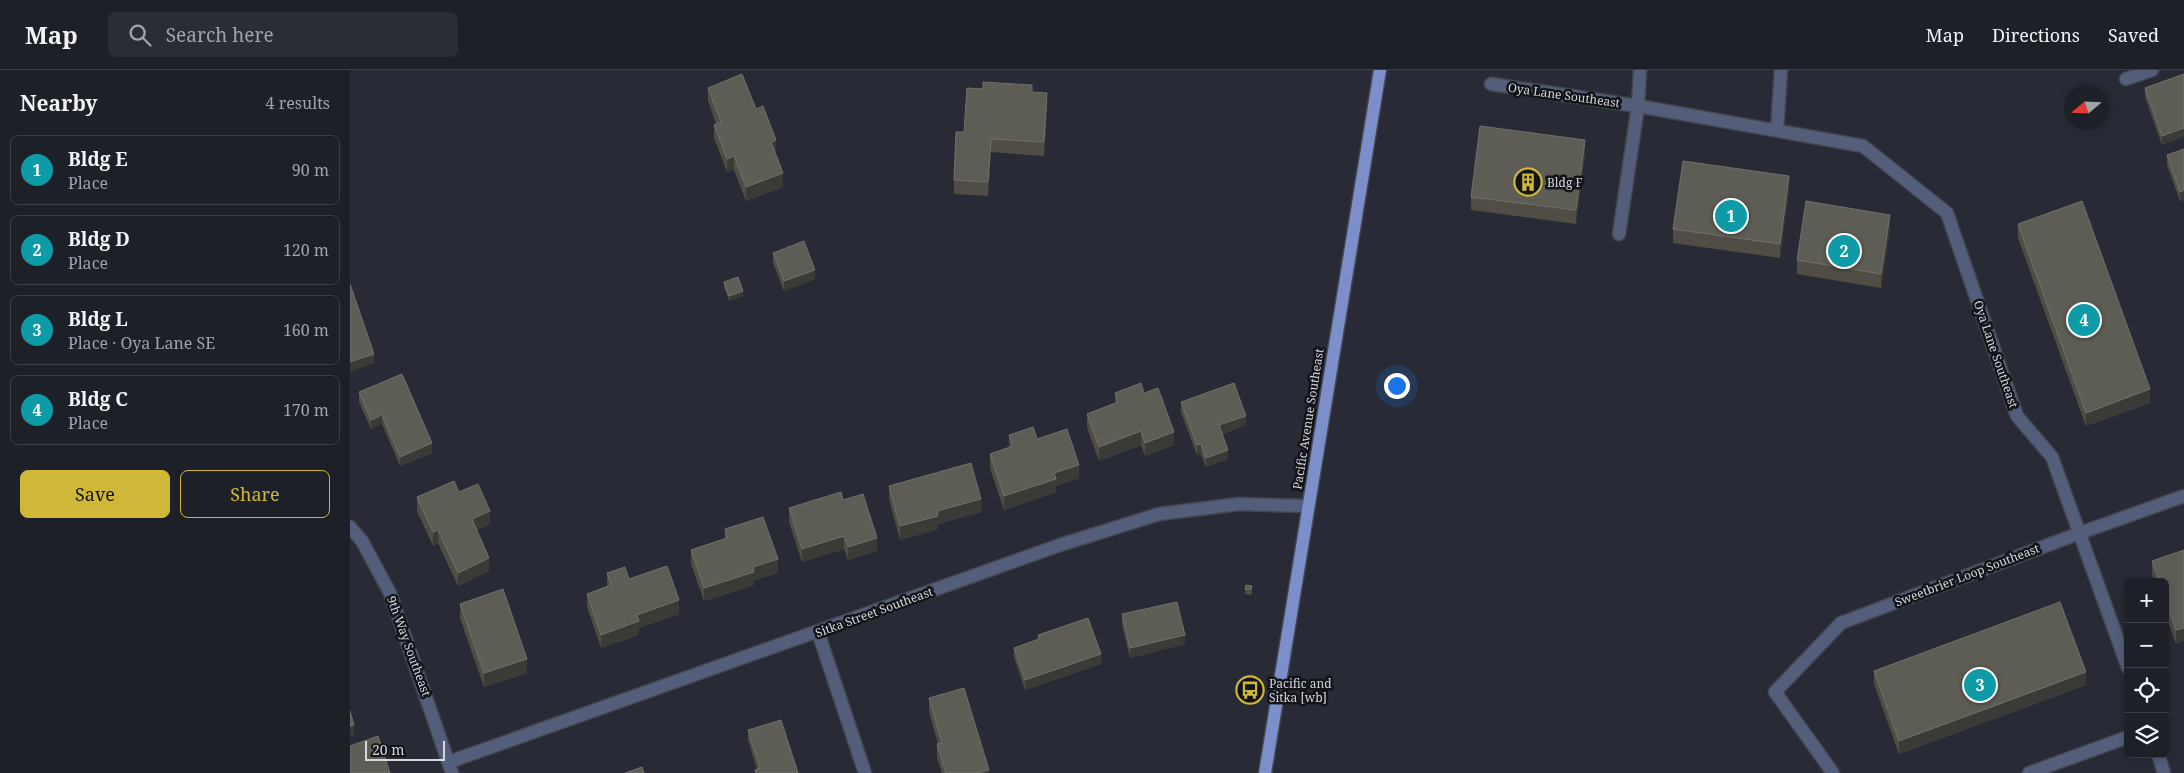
<!DOCTYPE html>
<html lang="en">
<head>
<meta charset="utf-8">
<style>
  body { margin:0; font-family:"Noto Serif",serif; background:#2b2d34; color:#f1f3f6 }
  .controls { position:absolute; right:15px; bottom:15px; display:grid; overflow:hidden; border-radius:8px; box-shadow:0 2px 8px #0003 }
  .controls button { width:45px; height:45px; display:grid; place-items:center; padding:0; border:0; border-bottom:1px solid #3c3e45; background:#1e2028; color:#f1f3f6; font:25px sans-serif }
  .compass { position:absolute; left:1714px; top:15px; width:45px; height:45px; border-radius:50%; background:#1e2028; box-shadow:0 2px 8px #0003; rotate:251deg }
  .scale { position:absolute; left:15px; bottom:12px; width:80px; box-sizing:border-box; padding-left:5px; border:2px solid #d4d7dd; border-top:0; font-size:14px; line-height:18px; white-space:nowrap; color:#d4d7dd; -webkit-text-stroke:4px #121418; paint-order:stroke }
  .you { position:absolute; left:1046px; top:315px; width:18px; height:18px; margin:-12px; border:4px solid #fff; border-radius:50%; background:#1a73e8; box-shadow:0 0 0 8px #1a73e833 }
  .badge { display:grid; place-items:center; width:32px; height:32px; border-radius:50%; background:#cfb837; color:#fff; font-size:16px; font-weight:700 }
  .pin { position:absolute; translate:-50% -50%; border:2px solid #fff; box-shadow:0 1px 5px #0006 }
  .list { margin:0; padding:0; list-style:none }
  h2 { display:flex; justify-content:space-between; align-items:center; height:65px; margin:0; padding:0 20px; font-size:21px }
  h2 small { font-size:16px; font-weight:400; color:#a1a3a8 }
  .list li { display:grid; grid-template-columns:32px 1fr auto; gap:15px; align-items:center; box-sizing:border-box; height:70px; margin:0 10px 10px; padding:0 10px; border:1px solid #3c3e45; border-radius:8px }
  .list b { display:block; font-size:19px; white-space:nowrap }
  .list p { margin:0; font-size:16px; white-space:nowrap; color:#a1a3a8 }
  .list em { font-size:16px; font-style:normal; color:#a1a3a8 }
  .actions { display:flex; gap:10px; padding:15px 20px }
  .actions a { flex:1; padding:11px 0; border:1px solid #cfb837; border-radius:8px; text-align:center; font-size:18px; color:#cfb837 }
  .actions .main { background:#cfb837; color:#111 }
  .icon { flex:none; width:28px; height:28px; fill:none; stroke:currentColor; stroke-width:2; stroke-linecap:round; stroke-linejoin:round }
  .map { position:relative; flex:none; width:1834px; height:703px; overflow:hidden }
  header { display:flex; align-items:center; gap:30px; box-sizing:border-box; height:70px; padding:0 25px; background:#1e2028; border-bottom:1px solid #3c3e45 }
  header strong { font-size:24px }
  nav { display:flex; gap:28px; margin-inline-start:auto; font-size:18px }
  .search { width:350px; height:45px; background:#2b2d34; display:flex; align-items:center; gap:12px; box-sizing:border-box; padding:0 18px; border-radius:8px; color:#a1a3a8; font-size:19px }
  main { display:flex }
  aside { flex:1; background:#1e2028 }
  .map>svg:first-child { display:block }
</style>
</head>
<body>
<header>
<strong>Map</strong>
<div class="search"><svg class="icon" aria-label="search" viewBox="0 0 24 24"><circle cx="10" cy="10" r="6"/><path d="M15 15l6 6"/></svg>Search here</div>
<nav><a>Map</a><a>Directions</a><a>Saved</a></nav>
</header>
<main>
<aside>
<h2>Nearby<small>4 results</small></h2>
<ul class="list">
<li><span class="badge" style="background:#0f9aa8">1</span><div><b>Bldg E</b><p>Place</p></div><em>90 m</em></li>
<li><span class="badge" style="background:#0f9aa8">2</span><div><b>Bldg D</b><p>Place</p></div><em>120 m</em></li>
<li><span class="badge" style="background:#0f9aa8">3</span><div><b>Bldg L</b><p>Place · Oya Lane SE</p></div><em>160 m</em></li>
<li><span class="badge" style="background:#0f9aa8">4</span><div><b>Bldg C</b><p>Place</p></div><em>170 m</em></li>
</ul>
<div class="actions"><a class="main">Save</a><a>Share</a></div>
</aside>
<div class="map">
<svg width="1834" height="703" viewBox="0 0 1834 703">
  <rect width="100%" height="100%" fill="#282b35"/>
  <g fill="none" stroke-linecap="round" stroke-linejoin="round">
    <g stroke="#444750" stroke-width="15">
      <g id="minor">
        <polyline points="1776,9 1802,0"/>
        <polyline points="1141,14 1288,36 1513,76 1597,143 1667,346 1702,387 1778,598"/>
        <polyline points="1427,60 1431,0"/>
        <polyline points="1269,164 1288,36 1290,0"/>
        <polyline points="0,457 12,471 40,523 102,703"/>
        <polyline points="468,562 515,703"/>
        <polyline points="1808,684 1814,703"/>
        <polyline points="99,692 710,475 809,444 889,434 957,436"/>
        <polyline points="1483,703 1425,622 1491,553 1730,463 1834,426"/>
        <polyline points="1679,703 1778,667"/>
      </g>
    </g>
    <g stroke="#444750" stroke-width="15">
      <polyline id="major" points="915,703 1030,0"/>
    </g>
    <use href="#minor" stroke="#545e7b" stroke-width="12"/>
    <use href="#major" stroke="#7c8fca" stroke-width="12"/>
  </g>
  <g fill="#504e44">
    <polygon points="1834,4 1812,75 1795,27 1795,18"/>
    <polygon points="358,18 406,39 426,84 425,84 433,117 396,131 384,100 377,102 364,68 364,55 366,54 358,31"/>
    <polygon points="682,22 697,37 694,86 641,82 638,126 604,124 604,110 614,62"/>
    <polygon points="1834,79 1834,130 1830,131 1817,95 1817,85"/>
    <polygon points="1235,83 1226,154 1121,140 1121,127"/>
    <polygon points="1439,120 1430,188 1323,173 1323,159"/>
    <polygon points="1668,154 1800,333 1736,356 1668,168"/>
    <polygon points="1540,158 1531,218 1447,204 1447,190"/>
    <polygon points="423,183 465,209 434,221 423,193"/>
    <polygon points="374,212 393,226 379,231 374,217"/>
    <polygon points="9,322 82,383 50,396 32,354 21,359 9,332"/>
    <polygon points="765,323 794,323 824,375 795,386 791,375 749,391 737,357 737,344 765,333"/>
    <polygon points="831,332 896,355 872,364 878,389 856,397 851,384 847,385 831,342"/>
    <polygon points="659,365 687,369 729,408 706,416 706,422 654,440 640,398 640,384 659,378"/>
    <polygon points="539,416 631,442 588,454 588,459 550,470 539,429"/>
    <polygon points="109,422 140,454 127,460 139,501 108,516 88,473 83,476 67,441 67,427"/>
    <polygon points="493,430 527,481 498,490 494,479 452,492 439,452 439,438"/>
    <polygon points="375,459 428,503 404,510 404,515 354,531 341,494 341,480 375,469"/>
    <polygon points="1834,480 1826,574 1815,542 1815,512 1805,512 1802,504 1802,491"/>
    <polygon points="257,503 329,544 289,558 289,565 251,578 237,537 237,524 257,517"/>
    <polygon points="895,519 902,521 901,525 895,524"/>
    <polygon points="110,534 177,603 134,617 110,548"/>
    <polygon points="772,544 835,574 780,588 772,554"/>
    <polygon points="688,565 751,594 675,620 664,587 664,578 688,569"/>
    <polygon points="1524,601 1736,615 1549,684 1524,614"/>
    <polygon points="579,628 639,703 592,703 587,688 587,674 588,674 579,642"/>
    <polygon points="398,660 448,703 405,703 405,700 407,699 398,670"/>
  </g>
  <g fill="#3a3a37">
    <polygon points="697,23 697,37 694,86 694,72"/>
    <polygon points="1834,58 1834,67 1812,75 1812,66"/>
    <polygon points="641,69 641,82 638,126 638,112"/>
    <polygon points="426,70 426,84 421,86 421,72"/>
    <polygon points="1235,70 1235,83 1226,154 1226,140"/>
    <polygon points="384,86 384,100 377,102 377,89"/>
    <polygon points="433,103 433,117 396,131 396,117"/>
    <polygon points="1439,106 1439,120 1430,188 1430,174"/>
    <polygon points="1834,120 1834,130 1830,131 1830,122"/>
    <polygon points="1540,145 1540,158 1531,218 1531,204"/>
    <polygon points="465,200 465,209 434,221 434,211"/>
    <polygon points="393,221 393,226 379,231 379,226"/>
    <polygon points="24,284 24,293 0,302 0,292"/>
    <polygon points="1800,319 1800,333 1736,356 1736,343"/>
    <polygon points="32,345 32,354 21,359 21,350"/>
    <polygon points="896,346 896,355 869,365 869,355"/>
    <polygon points="791,361 791,375 749,391 749,377"/>
    <polygon points="824,362 824,375 795,386 795,373"/>
    <polygon points="82,373 82,383 50,396 50,387"/>
    <polygon points="851,374 851,384 847,385 847,375"/>
    <polygon points="878,380 878,389 856,397 856,388"/>
    <polygon points="729,395 729,408 706,416 706,422 654,440 654,426 704,403"/>
    <polygon points="631,429 631,442 588,454 588,459 550,470 550,456 587,441"/>
    <polygon points="140,441 140,454 122,463 122,449"/>
    <polygon points="88,460 88,473 83,476 83,462"/>
    <polygon points="494,466 494,479 452,492 452,479"/>
    <polygon points="527,468 527,481 498,490 498,477"/>
    <polygon points="139,488 139,501 108,516 108,503"/>
    <polygon points="428,489 428,503 404,510 404,515 354,531 354,518 403,497"/>
    <polygon points="329,530 329,544 289,558 289,565 251,578 251,565 287,545"/>
    <polygon points="1834,558 1834,571 1826,574 1826,560"/>
    <polygon points="835,565 835,574 780,588 780,578"/>
    <polygon points="751,584 751,594 675,620 675,610"/>
    <polygon points="177,589 177,603 134,617 134,603"/>
    <polygon points="1736,602 1736,615 1549,684 1549,671"/>
    <polygon points="4,655 4,665 0,666 0,656"/>
    <polygon points="639,700 639,703 628,703"/>
  </g>
  <g fill="#5e5d55" stroke="#71706a">
    <polygon points="392,4 406,39 413,36 426,70 421,72 433,103 396,117 384,86 377,89 364,55 371,52 358,18"/>
    <polygon points="1834,4 1834,58 1812,66 1795,18"/>
    <polygon points="633,12 682,15 682,22 697,23 694,72 641,69 638,112 604,110 606,62 614,62 617,18 633,19"/>
    <polygon points="1130,56 1235,70 1226,140 1121,127"/>
    <polygon points="1834,79 1834,120 1830,122 1817,85"/>
    <polygon points="1333,91 1439,106 1430,174 1323,159"/>
    <polygon points="1456,131 1540,145 1531,204 1447,190"/>
    <polygon points="1732,131 1800,319 1736,343 1668,154"/>
    <polygon points="454,171 465,200 434,211 423,183"/>
    <polygon points="388,207 393,221 379,226 374,212"/>
    <polygon points="0,214 24,284 0,292"/>
    <polygon points="52,304 82,373 50,387 32,345 21,350 9,322"/>
    <polygon points="791,313 794,323 808,318 824,362 795,373 791,361 749,377 737,344 768,332 765,323"/>
    <polygon points="884,313 896,346 869,355 878,380 856,388 851,374 847,375 831,332"/>
    <polygon points="683,357 687,369 717,359 729,395 704,403 706,409 654,426 640,384 663,376 659,365"/>
    <polygon points="621,393 631,429 587,441 588,446 550,456 539,416"/>
    <polygon points="104,411 109,422 128,414 140,441 122,449 139,488 108,503 88,460 83,462 67,427"/>
    <polygon points="491,422 493,430 513,424 527,468 498,477 494,466 452,479 439,438"/>
    <polygon points="413,447 428,489 403,497 404,502 354,518 341,480 377,468 375,459"/>
    <polygon points="1834,480 1834,558 1826,560 1815,528 1815,512 1810,512 1802,491"/>
    <polygon points="317,496 329,530 287,545 289,551 251,565 237,524 261,515 257,503 275,497 279,509"/>
    <polygon points="896,515 902,516 901,520 895,519"/>
    <polygon points="153,519 177,589 134,603 110,534"/>
    <polygon points="827,532 835,565 780,578 772,544"/>
    <polygon points="1710,532 1736,602 1549,671 1524,601"/>
    <polygon points="738,548 751,584 675,610 664,578 689,569 688,565"/>
    <polygon points="614,618 639,700 628,703 596,703 587,674 592,673 579,628"/>
    <polygon points="0,641 4,655 0,656"/>
    <polygon points="431,650 448,703 406,703 405,700 410,698 398,660"/>
    <polygon points="28,666 40,703 0,703 0,676"/>
    <polygon points="292,697 294,703 275,703"/>
  </g>
  <defs>
    <g id="building-ring" transform="scale(1.4375)"><circle r="9.5" fill="#121418" stroke="#cfb837" stroke-width="1.5"/><path d="M-4-6H4V6H1V3H-1V6H-4ZM-2.5-4.3h1.7v1.8h-1.7ZM.8-4.3h1.7v1.8H.8ZM-2.5-1h1.7V.8h-1.7ZM.8-1h1.7V.8H.8Z" fill="#cfb837"/></g>
    <g id="bus-ring" transform="scale(1.4375)"><circle r="9.5" fill="#121418" stroke="#cfb837" stroke-width="1.5"/><path d="M-5-6H5V4H4V6H2V4H-2V6H-4V4H-5ZM-3.5-4V0h7V-4ZM-3.5 1.2v1.5H-2V1.2ZM2 1.2v1.5H3.5V1.2Z" fill="#cfb837"/></g>
  </defs>
  <g fill-rule="evenodd">
    <use href="#building-ring" x="1178" y="112"/>
    <use href="#bus-ring" x="900" y="620"/>
  </g>
  <g text-anchor="middle" dominant-baseline="central" stroke-width="5" stroke-linejoin="round" paint-order="stroke">
    <g font-size="12" fill="#d4d7dd" stroke="#121418">
      <text transform="translate(1214 25) rotate(8)">Oya Lane Southeast</text>
      <text transform="translate(1646 284) rotate(71)">Oya Lane Southeast</text>
      <text transform="translate(958 349) rotate(-81)">Pacific Avenue Southeast</text>
      <text transform="translate(1617 505) rotate(-21)">Sweetbrier Loop Southeast</text>
      <text transform="translate(524 542) rotate(-20)">Sitka Street Southeast</text>
      <text transform="translate(59 576) rotate(70)">9th Way Southeast</text>
    </g>
    <g font-size="12" fill="#d4d7dd" stroke="#121418" text-anchor="start">
      <text x="1197" y="112">Bldg F</text>
      <text x="919" y="613">Pacific and<tspan x="919" dy="14">Sitka [wb]</tspan></text>
    </g>
  </g>
</svg>
<div class="controls">
<button>+</button>
<button>−</button>
<button><svg class="icon" aria-label="locate" viewBox="0 0 24 24"><circle cx="12" cy="12" r="6"/><path d="M12 2v4M12 18v4M2 12h4M18 12h4"/></svg></button>
<button><svg class="icon" aria-label="layers" viewBox="0 0 24 24"><path d="M12 4l9 5-9 5-9-5zM3 14l9 5 9-5"/></svg></button>
</div>
<svg class="compass" viewBox="-18 -18 36 36"><path d="M0-13l5 13h-10z" fill="#e53935"/><path d="M0 13l5-13h-10z" fill="#a1a3a8"/></svg>
<div class="scale">20 m</div>
<div class="you"></div>
<div class="pin badge" style="left:1381px;top:146px;background:#0f9aa8">1</div>
<div class="pin badge" style="left:1494px;top:181px;background:#0f9aa8">2</div>
<div class="pin badge" style="left:1630px;top:615px;background:#0f9aa8">3</div>
<div class="pin badge" style="left:1734px;top:250px;background:#0f9aa8">4</div>
</div>
</main>
</body>
</html>
